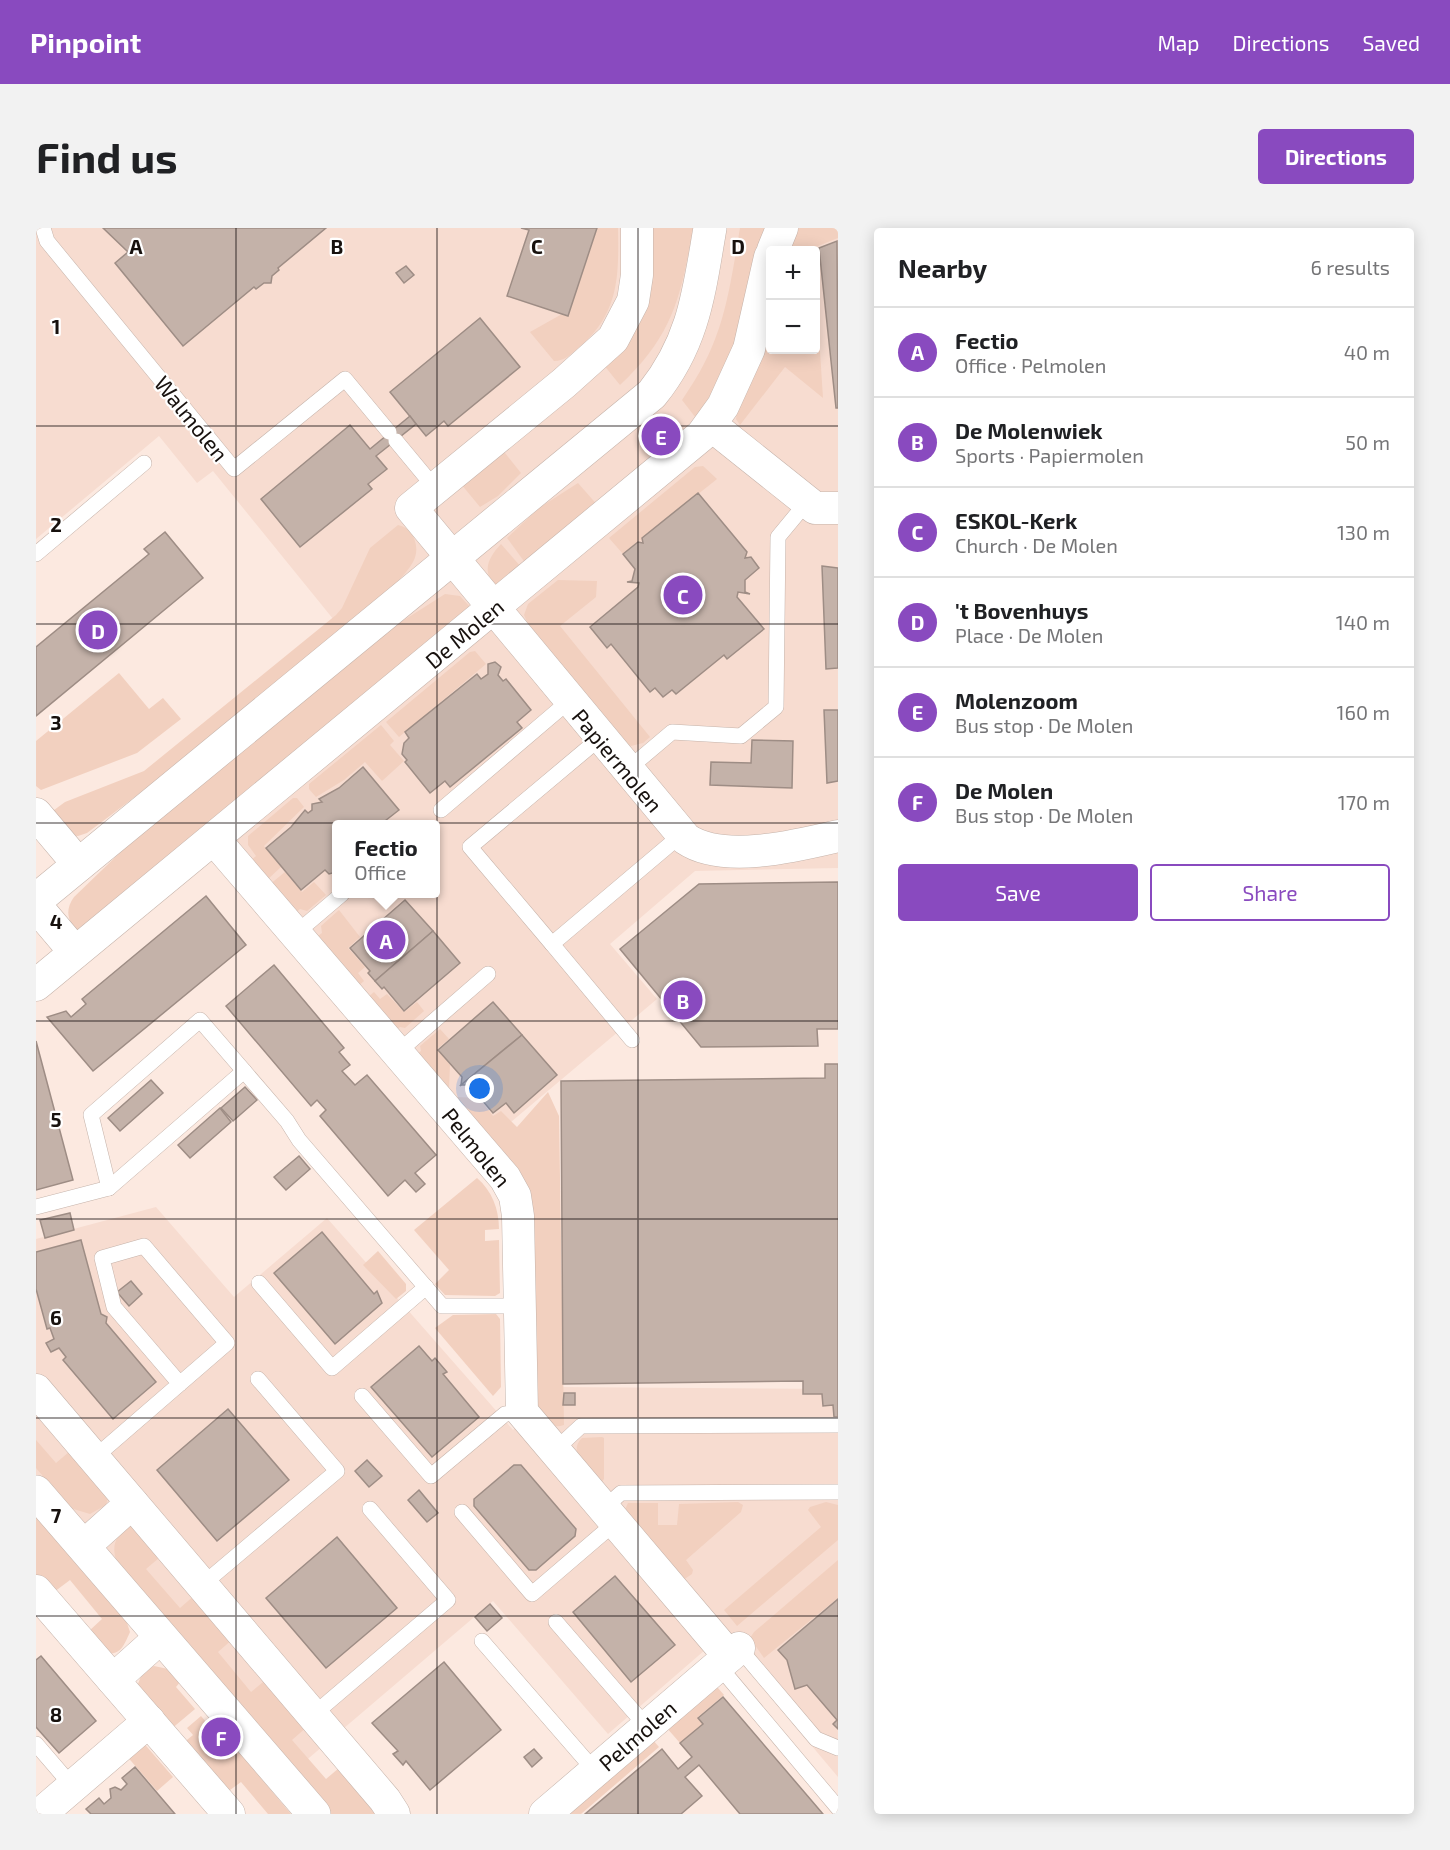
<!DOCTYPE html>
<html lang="en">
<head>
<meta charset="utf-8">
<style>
  body { margin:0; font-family:"Exo 2",sans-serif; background:#f2f2f2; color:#202124 }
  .controls { position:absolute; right:18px; top:18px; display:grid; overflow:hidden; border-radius:6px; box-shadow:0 3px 15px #0003 }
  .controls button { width:54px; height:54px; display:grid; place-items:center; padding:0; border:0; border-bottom:2px solid #e0e0e0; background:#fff; color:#202124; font:30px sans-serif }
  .you { position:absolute; left:444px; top:861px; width:21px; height:21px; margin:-15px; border:4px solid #fff; border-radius:50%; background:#1a73e8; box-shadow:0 0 0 9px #1a73e833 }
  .badge { display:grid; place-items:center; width:39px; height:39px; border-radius:50%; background:#894abf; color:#fff; font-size:20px; font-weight:700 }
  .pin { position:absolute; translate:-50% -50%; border:3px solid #fff; box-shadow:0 2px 6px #0006 }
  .popup { position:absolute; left:296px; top:592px; width:108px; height:78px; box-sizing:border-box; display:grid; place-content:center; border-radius:6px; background:#fff; filter:drop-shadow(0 2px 4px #0005); font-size:20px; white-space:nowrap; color:#757577 }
  .popup b { font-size:22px; color:#202124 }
  .popup::after { content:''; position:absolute; left:50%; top:100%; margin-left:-12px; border:12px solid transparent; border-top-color:#fff }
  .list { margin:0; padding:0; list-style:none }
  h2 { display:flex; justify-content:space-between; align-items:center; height:78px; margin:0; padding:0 24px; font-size:26px }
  h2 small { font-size:20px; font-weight:400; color:#757577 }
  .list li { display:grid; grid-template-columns:39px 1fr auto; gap:18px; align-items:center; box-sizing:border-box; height:90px; padding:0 24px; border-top:2px solid #e0e0e0 }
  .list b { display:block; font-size:22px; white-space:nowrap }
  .list p { margin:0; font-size:20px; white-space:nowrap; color:#757577 }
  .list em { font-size:20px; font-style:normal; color:#757577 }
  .actions { display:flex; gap:12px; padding:18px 24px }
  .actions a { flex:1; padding:14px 0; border:2px solid #894abf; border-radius:6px; text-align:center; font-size:21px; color:#894abf }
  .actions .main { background:#894abf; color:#fff }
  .map { position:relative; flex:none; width:802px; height:1586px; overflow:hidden; border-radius:6px }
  header { display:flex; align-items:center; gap:36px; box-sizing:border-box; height:84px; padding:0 30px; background:#894abf; color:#fff }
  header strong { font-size:28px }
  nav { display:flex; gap:33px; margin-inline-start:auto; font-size:21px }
  .intro { display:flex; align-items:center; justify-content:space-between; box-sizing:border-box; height:144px; padding:0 36px }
  h1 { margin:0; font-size:42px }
  .button { padding:15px 27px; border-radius:6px; background:#894abf; color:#fff; font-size:21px; font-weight:700 }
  main { display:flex; gap:36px; padding:0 36px }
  aside { flex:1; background:#fff; border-radius:6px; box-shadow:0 3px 15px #0003 }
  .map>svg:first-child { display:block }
</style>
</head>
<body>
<header>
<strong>Pinpoint</strong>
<nav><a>Map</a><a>Directions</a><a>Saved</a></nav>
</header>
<div class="intro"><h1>Find us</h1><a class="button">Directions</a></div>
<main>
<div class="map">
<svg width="802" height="1586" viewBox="0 0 802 1586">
  <rect width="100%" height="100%" fill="#fce9e0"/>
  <g fill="#f7dcd0" fill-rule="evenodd">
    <path d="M0,0H802V640L659,643L574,716L621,771L437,926L147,587L332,434L177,243L161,255L123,208L0,311ZM734,22H780V122H734ZM300,596H400V666H300Z"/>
    <polygon points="120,979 198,1069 291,990 477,1202 523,1159 802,1161 802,1549 684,1409 572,1506 457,1373 253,1547 60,1325 0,1376 0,1011"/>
  </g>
  <g fill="#f2d0bf">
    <path d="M561,0H582C583,48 583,87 542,120C535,126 529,133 518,133L494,104L526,86L532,88Z"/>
    <path d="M610,0H657C645,69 637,107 584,157L567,136Z"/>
    <path d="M704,0H735L708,102L663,194L646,172C688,112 692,70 704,0Z"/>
    <polygon points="763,0 802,0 802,10 777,20 777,22 753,22"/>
    <polygon points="780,61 787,170 749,139 704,197 700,191 701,185 727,128 734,102 734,122 780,122"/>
    <polygon points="465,220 485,245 462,268 444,279 425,256"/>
    <polygon points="667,238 681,251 587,326 573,310 659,239"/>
    <polygon points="542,255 564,280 490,336 471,310 503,280"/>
    <path d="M362,297C378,300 385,320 377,334C364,358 310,398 287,417C209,482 132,545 51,605L42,608L31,607L14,585L29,574L108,543L300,387L306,380L334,320Z"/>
    <path d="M465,316L485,339L462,360C445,345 451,331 465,316Z"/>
    <polygon points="522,352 561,353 560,369 524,398 614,509 607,515 595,518 590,515 491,394 488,387 492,376"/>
    <path d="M409,366L424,368L436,381L43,705C32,694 28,683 38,669L95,614L354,401Z"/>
    <polygon points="439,423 450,436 363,509 350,494 434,424"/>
    <polygon points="83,445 113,481 127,470 145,491 101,525 5,562 0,558 0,513"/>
    <polygon points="345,497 358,513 354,517 368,533 346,553 329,534 308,552 280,569 273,561 273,556"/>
    <polygon points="257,570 261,570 268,579 228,618 245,639 230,653 213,634 220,628 212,617 212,608"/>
    <polygon points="249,644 266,664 278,654 290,667 271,683 264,681 258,686 233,657"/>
    <polygon points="303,682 324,709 312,720 329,739 322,745 328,753 321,759 278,711 286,705 285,698"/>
    <polygon points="338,764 344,771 351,766 368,784 381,774 388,783 369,800 364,799 359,803 330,771"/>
    <polygon points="404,801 413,811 401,821 414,837 413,860 409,863 379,828 385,823 384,818"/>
    <path d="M512,864L523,888L528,1197C513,1202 508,1191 499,1181L496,995L417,872L421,869L443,870L457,888L465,883L481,899Z"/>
    <path d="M441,950C456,963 463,981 463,1001L449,1002V1013L463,1012L464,1065L459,1068L409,1067L399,1056L413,1042L378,1002Z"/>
    <polygon points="342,1023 370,1056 370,1063 360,1071 327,1037"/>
    <polygon points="460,1086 464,1091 465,1159 457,1168 399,1100 417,1087"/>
    <path d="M566,1209L568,1210V1251L564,1256C554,1243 530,1225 546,1210Z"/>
    <polygon points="0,1212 20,1235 33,1224 72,1270 70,1277 54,1286 34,1280 0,1240"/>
    <polygon points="702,1274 707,1277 705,1284 650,1332 657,1342 656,1346 647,1352 588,1284 592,1275 622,1275 622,1297 641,1297 643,1276"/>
    <polygon points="790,1274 802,1277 802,1312 701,1398 688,1382 785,1299 772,1282 774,1279"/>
    <path d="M0,1285L90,1392L94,1404C88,1417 85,1428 69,1425L53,1403L66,1391L34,1352L14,1367L0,1351Z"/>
    <path d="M92,1298H98L123,1330L110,1341L144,1380L160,1366L198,1410L182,1424L215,1464L232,1450L272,1498L256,1512L290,1551L303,1540L340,1586H294L81,1335C75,1318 79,1309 92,1298Z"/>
    <polygon points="802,1332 802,1370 728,1430 714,1410 718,1404"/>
    <polygon points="118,1438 132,1441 144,1454 140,1459 159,1481 134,1502 100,1461 107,1443"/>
    <polygon points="675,1459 682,1460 688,1467 662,1489 667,1496 644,1515 630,1499"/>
    <polygon points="165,1488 187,1514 192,1511 255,1586 232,1586 205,1554 190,1565 146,1516 157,1507 151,1500"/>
    <polygon points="615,1510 623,1519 545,1586 526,1586"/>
    <polygon points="105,1512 137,1549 121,1563 89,1526"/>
  </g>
  <g fill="#c4b2a9" stroke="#9e8d85" stroke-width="1.5">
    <polygon points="67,0 290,0 242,40 243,42 236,48 235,55 228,55 220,61 218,59 147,118 79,35 92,24"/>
    <polygon points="485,0 561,0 532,88 471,68 493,2"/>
    <polygon points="801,13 802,180 800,180 783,20"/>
    <polygon points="370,38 378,47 368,55 360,45"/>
    <polygon points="444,90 484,139 412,198 408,193 390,208 354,164"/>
    <polygon points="374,188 380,196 340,228 351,241 332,256 336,261 264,319 225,271 314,197 334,221"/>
    <polygon points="662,265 711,324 709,330 715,329 723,340 709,352 709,364 714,366 702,364 701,369 728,401 691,431 688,427 640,466 636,462 627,469 619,460 614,464 575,416 571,420 554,399 602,359 603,355 591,354 596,353 599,341 587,326 602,314 607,315 606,310"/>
    <polygon points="129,304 167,350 0,488 0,419 113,326 108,321"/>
    <polygon points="786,338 802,340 802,440 790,441"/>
    <polygon points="459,434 465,439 462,447 467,453 470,451 495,482 481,494 486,500 414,559 409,553 394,565 369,534 371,532 366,526 368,515 373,510 369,504 441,446 445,451 452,446 452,436"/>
    <polygon points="788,482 802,482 802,553 791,555"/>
    <polygon points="716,512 757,513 756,560 674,557 675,534 715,535"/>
    <polygon points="327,539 363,582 345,596 300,596 300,644 293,646 289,642 265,662 230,620 255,599 269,582 272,585 276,582 276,576 286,574 283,571 303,560"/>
    <polygon points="802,654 802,801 781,801 782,818 665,819 584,721 663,656"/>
    <polygon points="170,668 210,717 57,843 11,789 30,783 35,789 50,776 46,771"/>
    <polygon points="369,672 397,703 339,753 332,745 334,743 314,720"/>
    <polygon points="397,703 424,735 368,783 348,759 346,761 339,753"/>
    <polygon points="238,737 308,820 303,824 314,837 306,843 319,857 331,847 400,927 379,945 389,956 380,964 369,952 352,968 284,888 290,882 281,872 275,878 190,778"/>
    <polygon points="457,774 486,807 425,857 426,849 402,822"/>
    <polygon points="486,807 521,847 478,885 470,875 457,885 433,857 425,857"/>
    <polygon points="0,813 37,952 0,962"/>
    <polygon points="789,836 802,836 802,1189 798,1189 797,1177 787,1178 786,1166 767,1166 767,1153 527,1156 525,853 789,850"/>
    <polygon points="115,852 127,865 84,903 72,890"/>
    <polygon points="209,859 221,872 197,893 185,880"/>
    <polygon points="184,880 195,894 154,930 142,917"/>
    <polygon points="263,928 274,941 250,962 238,949"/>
    <polygon points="34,985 38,1002 9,1010 4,992"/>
    <polygon points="286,1004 338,1066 341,1063 346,1075 299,1116 238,1045"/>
    <polygon points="45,1012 65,1086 71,1089 70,1095 120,1154 77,1191 27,1132 30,1129 23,1120 15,1124 10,1115 18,1111 14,1100 11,1101 0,1061 0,1024"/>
    <polygon points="95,1053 106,1066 93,1078 81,1064"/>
    <polygon points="383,1118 396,1133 399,1130 411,1144 407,1146 443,1189 396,1229 335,1159"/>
    <polygon points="528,1165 539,1165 539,1177 527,1177"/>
    <polygon points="192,1181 253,1252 181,1313 121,1242"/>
    <polygon points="331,1232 346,1248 333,1259 319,1243"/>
    <polygon points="478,1237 485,1237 540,1301 539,1308 500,1342 493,1342 438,1278 438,1271"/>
    <polygon points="383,1262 402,1285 391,1294 372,1272"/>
    <polygon points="301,1309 361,1380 290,1440 230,1370"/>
    <polygon points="579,1348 639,1417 595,1454 537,1384"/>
    <polygon points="802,1371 802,1501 797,1496 801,1492 771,1457 759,1461 751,1432 742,1422"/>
    <polygon points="454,1376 466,1390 451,1403 439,1389"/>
    <polygon points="5,1428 60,1493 23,1525 0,1499 0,1432"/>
    <polygon points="408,1434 465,1502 394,1562 370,1533 367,1537 357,1526 362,1523 336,1495"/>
    <polygon points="687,1469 787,1586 704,1586 663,1537 649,1549 666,1568 645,1586 549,1586 626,1521 642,1541 656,1529 644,1515 667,1496 662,1490"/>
    <polygon points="498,1521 506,1530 496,1539 488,1529"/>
    <polygon points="99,1539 139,1586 55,1586 50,1581 63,1570 68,1576 75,1570 74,1561 79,1559 85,1562 91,1556 86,1550"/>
  </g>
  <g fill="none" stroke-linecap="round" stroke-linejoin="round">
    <g stroke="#c5b3aa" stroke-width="16">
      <g id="lane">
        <polyline points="7,0 11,13 198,241 309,151 353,204"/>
        <polyline points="360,213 399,260"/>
        <polyline points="0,326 108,235"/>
        <polyline points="564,510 434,619 516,716 645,607"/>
        <polyline points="591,542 636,504 705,508 740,479 742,309 771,274"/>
        <polyline points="405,582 533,473"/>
        <polyline points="259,706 306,666"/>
        <polyline points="516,716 596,812"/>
        <polyline points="362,824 452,746"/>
        <polyline points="73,960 55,887 164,792 208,843"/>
        <polyline points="0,979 73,960 208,843 251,893 263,912 406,1078 484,1078"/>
        <polyline points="223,1055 296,1140 390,1059"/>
        <polyline points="326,1168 395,1248 469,1186 486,1184"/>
        <polyline points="518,1223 545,1198 802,1197"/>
        <polyline points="58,1230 191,1115 108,1018 66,1030 78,1079 144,1156"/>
        <polyline points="568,1280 585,1265 802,1264"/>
        <polyline points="426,1284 496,1366 580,1294"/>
        <polyline points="166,1357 301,1243 222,1151"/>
        <polyline points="520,1394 611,1499"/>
        <polyline points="446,1413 559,1543"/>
        <polyline points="703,1420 780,1511 802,1520"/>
        <polyline points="682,1437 802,1580"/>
        <polyline points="277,1487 412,1372 334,1281"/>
        <polyline points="0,1516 37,1559"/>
      </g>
    </g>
    <g stroke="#c5b3aa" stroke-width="33">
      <g id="street">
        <path d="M601,0V47L597,73L577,111L528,155L375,280L650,611C687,636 760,618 802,608"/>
        <polyline points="737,22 746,0"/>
        <polyline points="675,197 779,280 802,280"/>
        <polyline points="0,586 43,637"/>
        <polyline points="178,611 469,950 479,968 482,988 486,1184 693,1428"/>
        <polyline points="0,678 39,724"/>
        <polyline points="0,757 666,207 687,178 713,121 734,29"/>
        <polyline points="0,1162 349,1572 358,1586"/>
        <polyline points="48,1318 96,1275"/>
        <polyline points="0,1363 193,1586"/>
        <polyline points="77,1452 125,1409"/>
        <polyline points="8,1583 113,1493"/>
        <polyline points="509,1586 703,1420"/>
      </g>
    </g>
    <g stroke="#c5b3aa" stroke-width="34">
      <g id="secondary">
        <path d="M0,672L616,166C658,114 663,64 674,0"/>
        <polyline points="0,1264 278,1586"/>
      </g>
    </g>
    <use href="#lane" stroke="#fff" stroke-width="15"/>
    <use href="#street" stroke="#fff" stroke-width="32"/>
    <use href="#secondary" stroke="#fff" stroke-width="33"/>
  </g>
  <path fill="none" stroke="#17110e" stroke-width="1.5" stroke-opacity="0.55" d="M200,0V1586M401,0V1586M602,0V1586M0,198H802M0,396H802M0,595H802M0,793H802M0,991H802M0,1190H802M0,1388H802"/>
  <g text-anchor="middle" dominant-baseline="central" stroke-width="4.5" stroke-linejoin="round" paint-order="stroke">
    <g font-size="22" fill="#17110e" stroke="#fff">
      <text transform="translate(156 190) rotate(51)">Walmolen</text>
      <text transform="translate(428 405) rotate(-40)">De Molen</text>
      <text transform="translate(582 532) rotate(50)">Papiermolen</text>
      <text transform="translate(441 919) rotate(51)">Pelmolen</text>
      <text transform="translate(601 1507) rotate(-41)">Pelmolen</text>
    </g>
  </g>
  <g font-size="20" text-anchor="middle" font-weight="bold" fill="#17110e" stroke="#fff" stroke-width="4.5" stroke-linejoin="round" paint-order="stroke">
    <text x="100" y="26">A</text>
    <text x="301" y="26">B</text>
    <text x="501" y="26">C</text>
    <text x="702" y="26">D</text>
    <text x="20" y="106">1</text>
    <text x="20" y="304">2</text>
    <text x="20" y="502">3</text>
    <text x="20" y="701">4</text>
    <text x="20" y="899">5</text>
    <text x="20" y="1097">6</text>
    <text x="20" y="1295">7</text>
    <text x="20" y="1494">8</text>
  </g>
</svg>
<div class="controls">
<button>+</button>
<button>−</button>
</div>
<div class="you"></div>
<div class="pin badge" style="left:350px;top:712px">A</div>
<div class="popup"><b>Fectio</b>Office</div>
<div class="pin badge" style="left:647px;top:772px">B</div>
<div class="pin badge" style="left:647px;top:367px">C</div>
<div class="pin badge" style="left:62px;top:402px">D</div>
<div class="pin badge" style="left:625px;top:208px">E</div>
<div class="pin badge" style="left:185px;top:1509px">F</div>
</div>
<aside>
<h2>Nearby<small>6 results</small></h2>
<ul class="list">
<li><span class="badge">A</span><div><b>Fectio</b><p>Office · Pelmolen</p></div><em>40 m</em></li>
<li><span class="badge">B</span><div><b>De Molenwiek</b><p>Sports · Papiermolen</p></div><em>50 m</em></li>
<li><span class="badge">C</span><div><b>ESKOL-Kerk</b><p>Church · De Molen</p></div><em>130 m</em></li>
<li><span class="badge">D</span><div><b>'t Bovenhuys</b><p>Place · De Molen</p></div><em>140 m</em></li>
<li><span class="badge">E</span><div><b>Molenzoom</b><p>Bus stop · De Molen</p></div><em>160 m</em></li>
<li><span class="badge">F</span><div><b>De Molen</b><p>Bus stop · De Molen</p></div><em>170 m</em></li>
</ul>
<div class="actions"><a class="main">Save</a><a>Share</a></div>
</aside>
</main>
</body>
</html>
